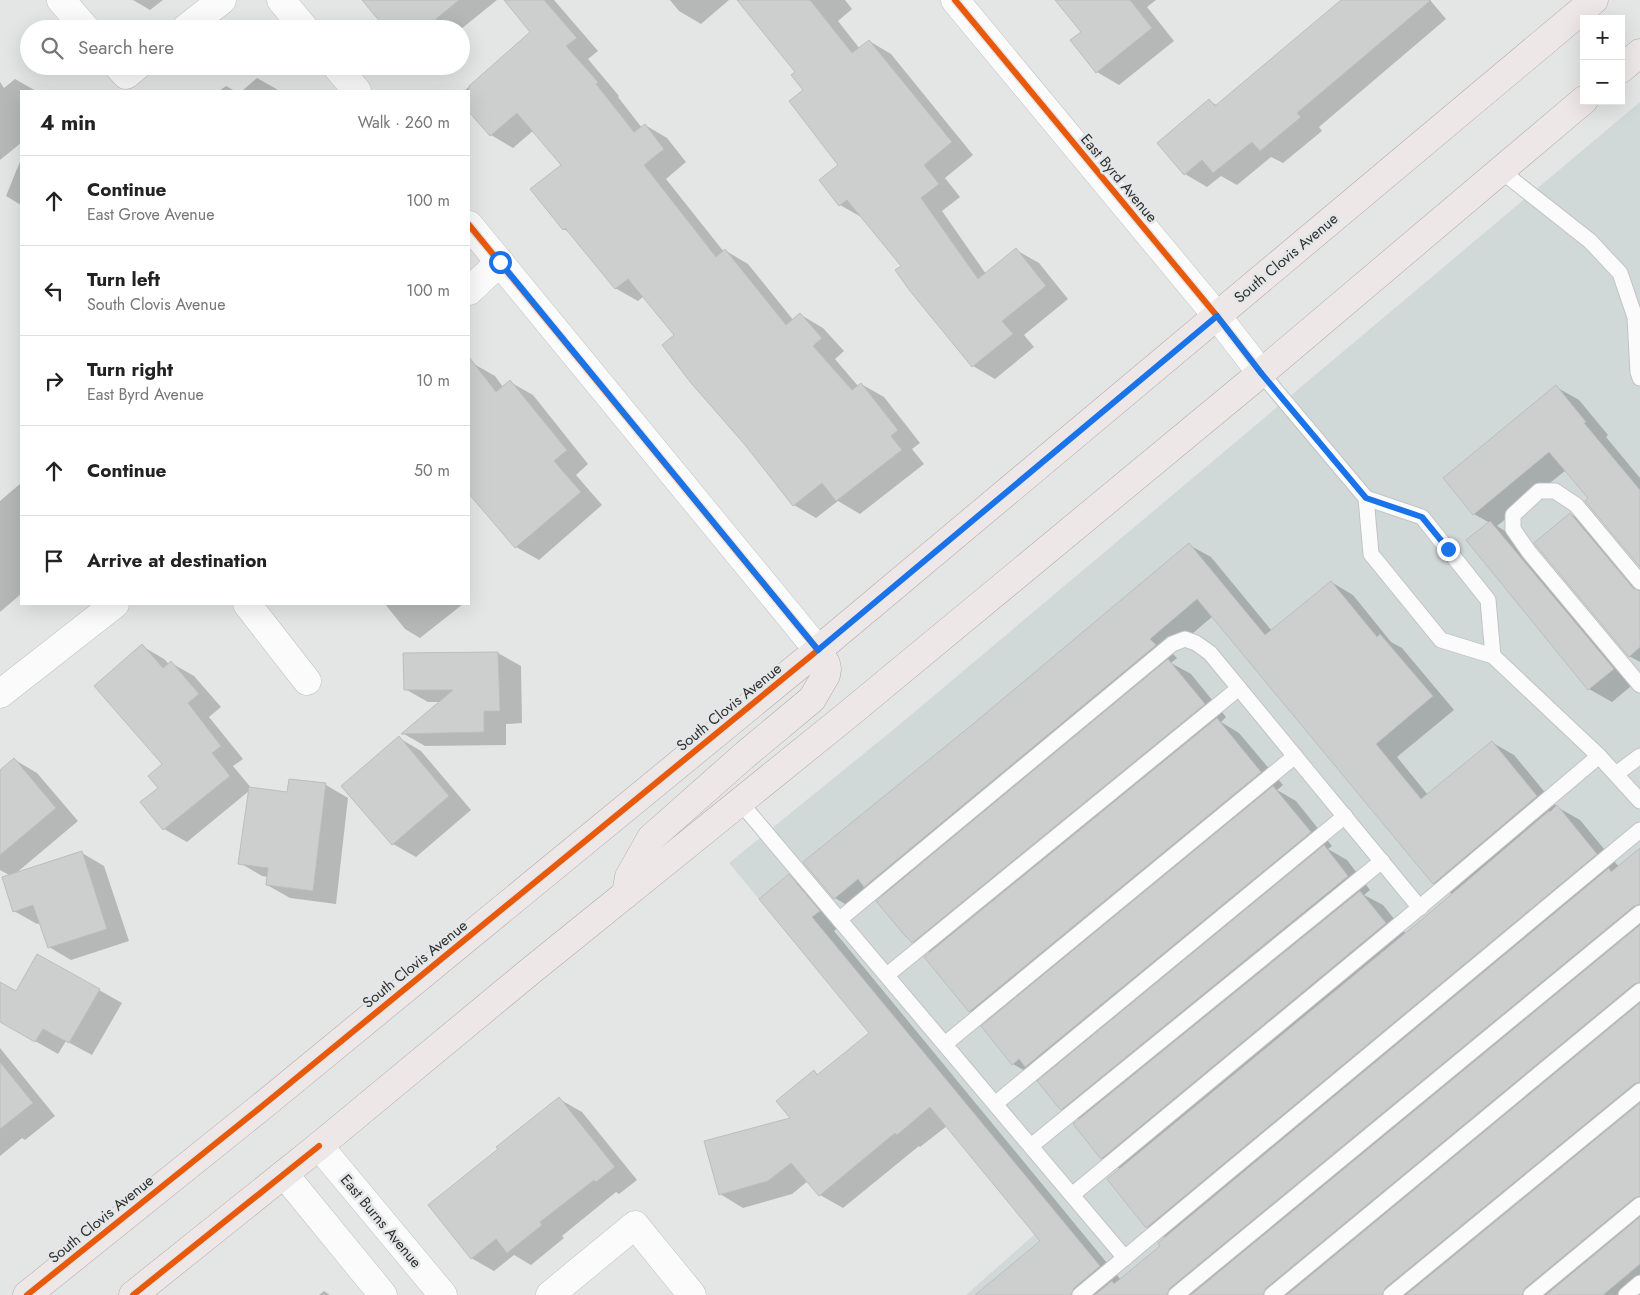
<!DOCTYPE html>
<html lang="en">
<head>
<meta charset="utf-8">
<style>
  body { margin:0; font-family:Jost,sans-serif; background:#f6f6f6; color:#222 }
  .controls { position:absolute; right:15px; top:15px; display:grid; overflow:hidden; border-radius:0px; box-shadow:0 5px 20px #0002 }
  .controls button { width:45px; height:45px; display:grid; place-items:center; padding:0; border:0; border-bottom:1px solid #e0e0e0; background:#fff; color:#222; font:25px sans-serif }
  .stop { position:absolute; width:15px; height:15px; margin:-11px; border:4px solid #1a73e8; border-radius:50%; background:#fff }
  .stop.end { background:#1a73e8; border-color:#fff; box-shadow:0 1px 5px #0008 }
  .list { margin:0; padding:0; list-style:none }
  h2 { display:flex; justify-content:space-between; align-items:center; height:65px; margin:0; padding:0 20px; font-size:21px }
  h2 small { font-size:16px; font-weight:400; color:#767676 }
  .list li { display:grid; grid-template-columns:32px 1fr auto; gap:15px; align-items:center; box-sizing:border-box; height:90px; padding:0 20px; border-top:1px solid #e0e0e0 }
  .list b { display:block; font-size:19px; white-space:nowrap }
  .list p { margin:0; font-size:16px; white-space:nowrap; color:#767676 }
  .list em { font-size:16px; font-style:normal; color:#767676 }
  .icon { flex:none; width:28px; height:28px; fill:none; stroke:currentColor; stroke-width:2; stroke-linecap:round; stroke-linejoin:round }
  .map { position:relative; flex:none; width:1640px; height:1295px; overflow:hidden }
  .search { position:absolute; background:#fff; box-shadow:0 5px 20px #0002; left:20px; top:20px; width:450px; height:55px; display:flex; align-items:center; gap:12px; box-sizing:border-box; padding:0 18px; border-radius:28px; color:#767676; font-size:19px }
  .panel { position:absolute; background:#fff; box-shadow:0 5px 20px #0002; left:20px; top:90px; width:450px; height:515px; border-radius:0px }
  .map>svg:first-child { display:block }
</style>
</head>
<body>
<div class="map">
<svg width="1640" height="1295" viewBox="0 0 1640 1295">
  <rect width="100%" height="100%" fill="#e4e6e6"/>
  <polygon fill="#d1d8d8" points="1640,102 1640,1295 966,1295 1036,1233 729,863 893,730"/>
  <g fill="#0003" fill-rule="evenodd">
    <polygon points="133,0 163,0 150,10"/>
    <polygon points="378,0 497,0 461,29 387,29"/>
    <polygon points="506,0 554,0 598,51 588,59 619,96 618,97 642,128 645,125 667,138 686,162 666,179 724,252 726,251 748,264 794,321 801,315 823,328 844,351 835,359 858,386 861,384 884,397 920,443 912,449 924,464 860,514 838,501 816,518 794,505 676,335 644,296 638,301 615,288 571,233 563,229 563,165 534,130 513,148 491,135 469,110 469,91 464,91 532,33"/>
    <polygon points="670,0 729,0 701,24 679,11"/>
    <polygon points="738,0 845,0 852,9 838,21 860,49 869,41 891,54 973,155 945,178 960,197 942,211 986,274 1016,250 1039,263 1068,299 1024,335 1034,347 995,379 973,366 903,266 863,218 840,205 820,181 840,165 796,72"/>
    <polygon points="1057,0 1156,0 1147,7 1174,41 1119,85 1097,72 1083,32"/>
    <polygon points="1343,0 1430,0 1446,19 1319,127 1322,131 1283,163 1271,157 1237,185 1221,176 1207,187 1185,174 1209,101 1218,106"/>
    <polygon points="257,78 280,91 242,91"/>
    <polygon points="15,79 36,91 21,91 21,143 0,160 0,82 4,88"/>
    <polygon points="226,86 235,91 219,91"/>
    <polygon points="21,159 21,205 6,196"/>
    <polygon points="472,363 495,376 503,387 510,382 533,395 588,464 576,475 602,505 539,560 516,547 469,492 469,487 479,478 469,465 469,366"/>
    <polygon points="1556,387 1579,400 1608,435 1606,437 1640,478 1640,565 1590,498 1566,470 1497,526 1513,536 1636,682 1612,702 1589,689 1490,523 1474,514"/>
    <polygon points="21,483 21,594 0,612 0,501"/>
    <polygon points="1570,514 1593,527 1640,584 1640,662 1629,656"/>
    <path d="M1189,545L1211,557L1272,631L1331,582L1353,595L1391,642L1402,648L1454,710L1397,757L1428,795L1493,743L1514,755L1557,807L1580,820L1619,867L1640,850V1295H977L1042,1241L947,1126L920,1147L919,1146L843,1208L820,1195L808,1181L792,1194L743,1208L720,1194L792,1118L814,1072L819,1075L870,1033L789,876L812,889L842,924L834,931L1121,1280L1162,1246L1166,1238L1147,1227L1120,1169L1102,1158L1080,1120L1062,1109L1045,1077L1040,1074L1036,1077L1013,1064L989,1022L970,1011L931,953L913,942L884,897L878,893L857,911L835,898L974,725ZM1213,616L1433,883L1452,894L1406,934L1383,905L1364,895L1370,890L1347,860L1328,849L1332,846L1296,801L1277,790L1283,785L1239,733L1221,722L1226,717L1191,674L1171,663L1177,658L1171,652Z"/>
    <polygon points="385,604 463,604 420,638 405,629"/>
    <polygon points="142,646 164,659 169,664 171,663 194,676 221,707 209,717 243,759 233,766 252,789 288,794 326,785 348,798 336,904 290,898 267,885 268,877 262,876 240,863 249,791 187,842 164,829 142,802 159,788 164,764"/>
    <polygon points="498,653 521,666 522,723 506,724 506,745 425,746 404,734 440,702 428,702 405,689"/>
    <polygon points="399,738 421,751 471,810 416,857 393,844 343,786"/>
    <polygon points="15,760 37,773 78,821 15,874 82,853 104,866 129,941 71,960 49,947 40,923 37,924 14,911 11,876 0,870 0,772"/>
    <polygon points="37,955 122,1003 92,1055 66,1041 58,1054 0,1021 0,994 16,993"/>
    <polygon points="0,1048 55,1116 25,1140 22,1138 0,1156"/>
    <polygon points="559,1099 582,1112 637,1180 619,1194 616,1192 562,1236 564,1238 531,1265 514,1255 494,1271 471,1258 500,1149"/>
    <polygon points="324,1291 330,1295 319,1295"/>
  </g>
  <g fill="#cdcfcf" stroke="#bcbebe">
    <polygon points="362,0 459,0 424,29 386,29"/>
    <polygon points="504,0 544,0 577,38 566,46 598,82 596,84 634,132 645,124 664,149 644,165 716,257 725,249 786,325 800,313 822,338 813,346 852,390 861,383 898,430 891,436 902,450 836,501 822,483 793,506 746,446 691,383 662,345 674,335 628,279 615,289 565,228 563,230 530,189 561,165 517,113 490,136 469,112 469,86 530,32"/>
    <polygon points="737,0 810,0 852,53 869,40 952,142 924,165 939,184 921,198 978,279 1016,248 1046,286 1002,321 1013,334 972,367 910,291 895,270 901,266 847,200 839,206 819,180 838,165 789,101 803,90 791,75 795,72"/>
    <polygon points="1055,0 1130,0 1152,28 1096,73 1070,40 1081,32"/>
    <polygon points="1341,0 1431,0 1297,113 1301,117 1260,151 1252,142 1213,173 1202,160 1184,175 1157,143 1209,99 1215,106"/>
    <polygon points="469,357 496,392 510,380 567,450 554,461 581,492 515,548 469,494"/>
    <polygon points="1556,385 1586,422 1584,423 1640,490 1640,567 1585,501 1588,498 1549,452 1473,515 1443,478"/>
    <polygon points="1570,513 1633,588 1640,591 1640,647 1629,657 1534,543"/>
    <polygon points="1490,521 1614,669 1588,690 1466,540"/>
    <polygon points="1189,543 1265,635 1331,581 1377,637 1380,634 1433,696 1376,744 1421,799 1492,741 1537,796 1433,884 1197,599 1150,639 1156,645 864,887 858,879 834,899 803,862 973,724"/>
    <polygon points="142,644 163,668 171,661 199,694 188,703 221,746 212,753 230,776 163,830 140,802 158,788 148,776 162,764 94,686"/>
    <polygon points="498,652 500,711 484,711 484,732 401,734 453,690 404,690 403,653"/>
    <polygon points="1168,659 1205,704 912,943 907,937 906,937 876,901"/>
    <polygon points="1217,718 1261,772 969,1012 924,957"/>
    <polygon points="399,736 449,796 392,845 341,786"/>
    <polygon points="14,758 56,808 0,855 0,770"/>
    <polygon points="289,779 326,783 313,891 266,885 268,868 238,864 249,787 287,792"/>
    <polygon points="1273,786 1311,832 1025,1067 1019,1059 1012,1065 981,1026"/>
    <polygon points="1557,805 1597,854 1146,1228 1107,1179 1426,916 1549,811 1550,812"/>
    <polygon points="1324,845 1348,876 1061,1110 1058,1107 1037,1081"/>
    <polygon points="1640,848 1640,904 1634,906 1170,1288 1167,1295 1095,1295 1112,1281 1114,1284 1160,1246 1158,1243 1609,868 1611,872"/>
    <polygon points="82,851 107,929 48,948 33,905 13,912 2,877"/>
    <polygon points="789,874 820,911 812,917 1100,1266 1074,1288 1071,1295 975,1295 1040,1241 930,1107 897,1135 895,1133 819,1196 791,1163 768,1181 719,1195 704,1141 790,1118 776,1101 814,1070 817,1075 869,1033 759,899"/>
    <polygon points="1360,891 1386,923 1101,1159 1073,1124"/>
    <polygon points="1640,925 1640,982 1634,984 1266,1288 1263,1295 1191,1295"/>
    <polygon points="37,954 100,989 69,1043 43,1029 35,1042 0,1022 0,982 16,991"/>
    <polygon points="1640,1003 1640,1082 1634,1084 1385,1288 1382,1295 1287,1295"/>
    <polygon points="0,1062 33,1103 0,1129"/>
    <polygon points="559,1097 615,1167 596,1182 594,1180 540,1222 542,1225 507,1253 496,1239 471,1259 428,1205 498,1149 496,1147"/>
    <polygon points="1640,1103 1640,1196 1634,1198 1525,1288 1522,1295 1406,1295"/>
    <polygon points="1640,1217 1640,1264 1603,1295 1546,1295"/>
  </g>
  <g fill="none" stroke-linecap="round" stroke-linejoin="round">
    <g stroke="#c2c4c4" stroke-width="17">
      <g id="service">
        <polyline points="1500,170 1590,241 1620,273 1635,317 1638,372 1640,378"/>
        <polyline points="1261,373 1366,498 1422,517 1488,600 1493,656"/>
        <polyline points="1366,498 1371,554 1441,640 1493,656 1599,756 1640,801"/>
        <polyline points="1640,582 1576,505 1555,491 1539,491 1513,515 1513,529 1529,552 1640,685"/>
        <polyline points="1616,774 1640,756"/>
        <polyline points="740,802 1125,1258"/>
        <polyline points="840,919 1172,644 1185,639 1196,643 1210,653 1420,908"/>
        <polyline points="887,975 1239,688"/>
        <polyline points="945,1044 1295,756"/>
        <polyline points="995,1104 1345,816"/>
        <polyline points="1031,1146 1382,861"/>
        <polyline points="1072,1195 1413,913 1599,756"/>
        <polyline points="1080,1295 1640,830"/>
        <polyline points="1176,1295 1640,913"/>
        <polyline points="1272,1295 1640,991"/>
        <polyline points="1391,1295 1640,1091"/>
        <polyline points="1531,1295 1640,1205"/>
        <polyline points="1626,1295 1640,1283"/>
      </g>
    </g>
    <g stroke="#c2c4c4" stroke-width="29">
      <g id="minor">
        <polyline points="61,0 86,29"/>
        <polyline points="281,0 305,29"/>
        <polyline points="955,0 1217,316 1261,373"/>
        <polyline points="185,29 222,0"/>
        <polyline points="118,66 126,75 137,66"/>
        <polyline points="336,66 357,91"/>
        <polyline points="469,225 818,650"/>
        <polyline points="469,291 500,262"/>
        <polyline points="247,604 307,681"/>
        <polyline points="0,694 115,604"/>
        <polyline points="319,1146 443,1295"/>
        <polyline points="284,1174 383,1295"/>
        <polyline points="550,1295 635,1225 692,1295"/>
      </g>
    </g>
    <g stroke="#b4a8a8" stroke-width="29">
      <g id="primary">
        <polyline points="1621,69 1640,53"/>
        <polyline points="626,894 629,877 651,838 746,754 812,699 826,675 827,669 826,664 818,650"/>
        <polyline points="27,1295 261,1107 818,650 1594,0"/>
        <polyline points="133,1295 319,1146 528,973 845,717 1261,373 1584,100"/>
      </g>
    </g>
    <use href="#service" stroke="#fbfbfb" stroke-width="15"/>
    <use href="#minor" stroke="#fbfbfb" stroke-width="28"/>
    <use href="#primary" stroke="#eee7e7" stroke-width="28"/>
    <g stroke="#e3e7e7" stroke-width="9">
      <g id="cycleway">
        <polyline points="955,0 1217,316 1261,373"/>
        <polyline points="27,1295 261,1107 818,650 469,225"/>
        <polyline points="133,1295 319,1146"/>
      </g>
    </g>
    <use href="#cycleway" stroke="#e8590c" stroke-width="6"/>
  </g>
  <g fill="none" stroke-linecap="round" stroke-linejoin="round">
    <polyline stroke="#1a73e8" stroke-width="6" points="500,262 818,650 1217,316 1261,373 1366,498 1422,517 1448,549"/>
  </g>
  <g text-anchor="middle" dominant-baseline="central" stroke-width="5" stroke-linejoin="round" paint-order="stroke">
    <g font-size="15" fill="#2e2f2f" stroke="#e3e7e7">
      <text transform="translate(1119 178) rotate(50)">East Byrd Avenue</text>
      <text transform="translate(1286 258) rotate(-40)">South Clovis Avenue</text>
      <text transform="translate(729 707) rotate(-39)">South Clovis Avenue</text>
      <text transform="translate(415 964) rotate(-39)">South Clovis Avenue</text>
      <text transform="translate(101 1219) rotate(-39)">South Clovis Avenue</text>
      <text transform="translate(381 1221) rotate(50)">East Burns Avenue</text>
    </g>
  </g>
</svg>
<div class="controls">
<button>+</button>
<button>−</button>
</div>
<div class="stop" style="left:500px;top:262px"></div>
<div class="stop end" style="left:1448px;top:549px"></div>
<div class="search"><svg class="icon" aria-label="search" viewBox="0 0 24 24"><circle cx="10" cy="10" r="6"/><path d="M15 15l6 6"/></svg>Search here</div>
<section class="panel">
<h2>4 min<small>Walk · 260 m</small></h2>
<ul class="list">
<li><svg class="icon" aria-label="ahead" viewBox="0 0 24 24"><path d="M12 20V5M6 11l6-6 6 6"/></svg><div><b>Continue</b><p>East Grove Avenue</p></div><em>100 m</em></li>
<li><svg class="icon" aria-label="left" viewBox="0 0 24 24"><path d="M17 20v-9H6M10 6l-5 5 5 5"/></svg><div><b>Turn left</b><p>South Clovis Avenue</p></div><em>100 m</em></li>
<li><svg class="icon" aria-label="right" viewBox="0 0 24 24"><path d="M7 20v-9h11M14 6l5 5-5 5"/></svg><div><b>Turn right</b><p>East Byrd Avenue</p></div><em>10 m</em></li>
<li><svg class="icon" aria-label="ahead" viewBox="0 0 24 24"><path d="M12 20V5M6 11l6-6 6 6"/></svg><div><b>Continue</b></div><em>50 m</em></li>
<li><svg class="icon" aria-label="arrive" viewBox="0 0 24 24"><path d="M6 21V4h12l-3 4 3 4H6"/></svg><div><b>Arrive at destination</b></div></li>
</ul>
</section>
</div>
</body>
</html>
